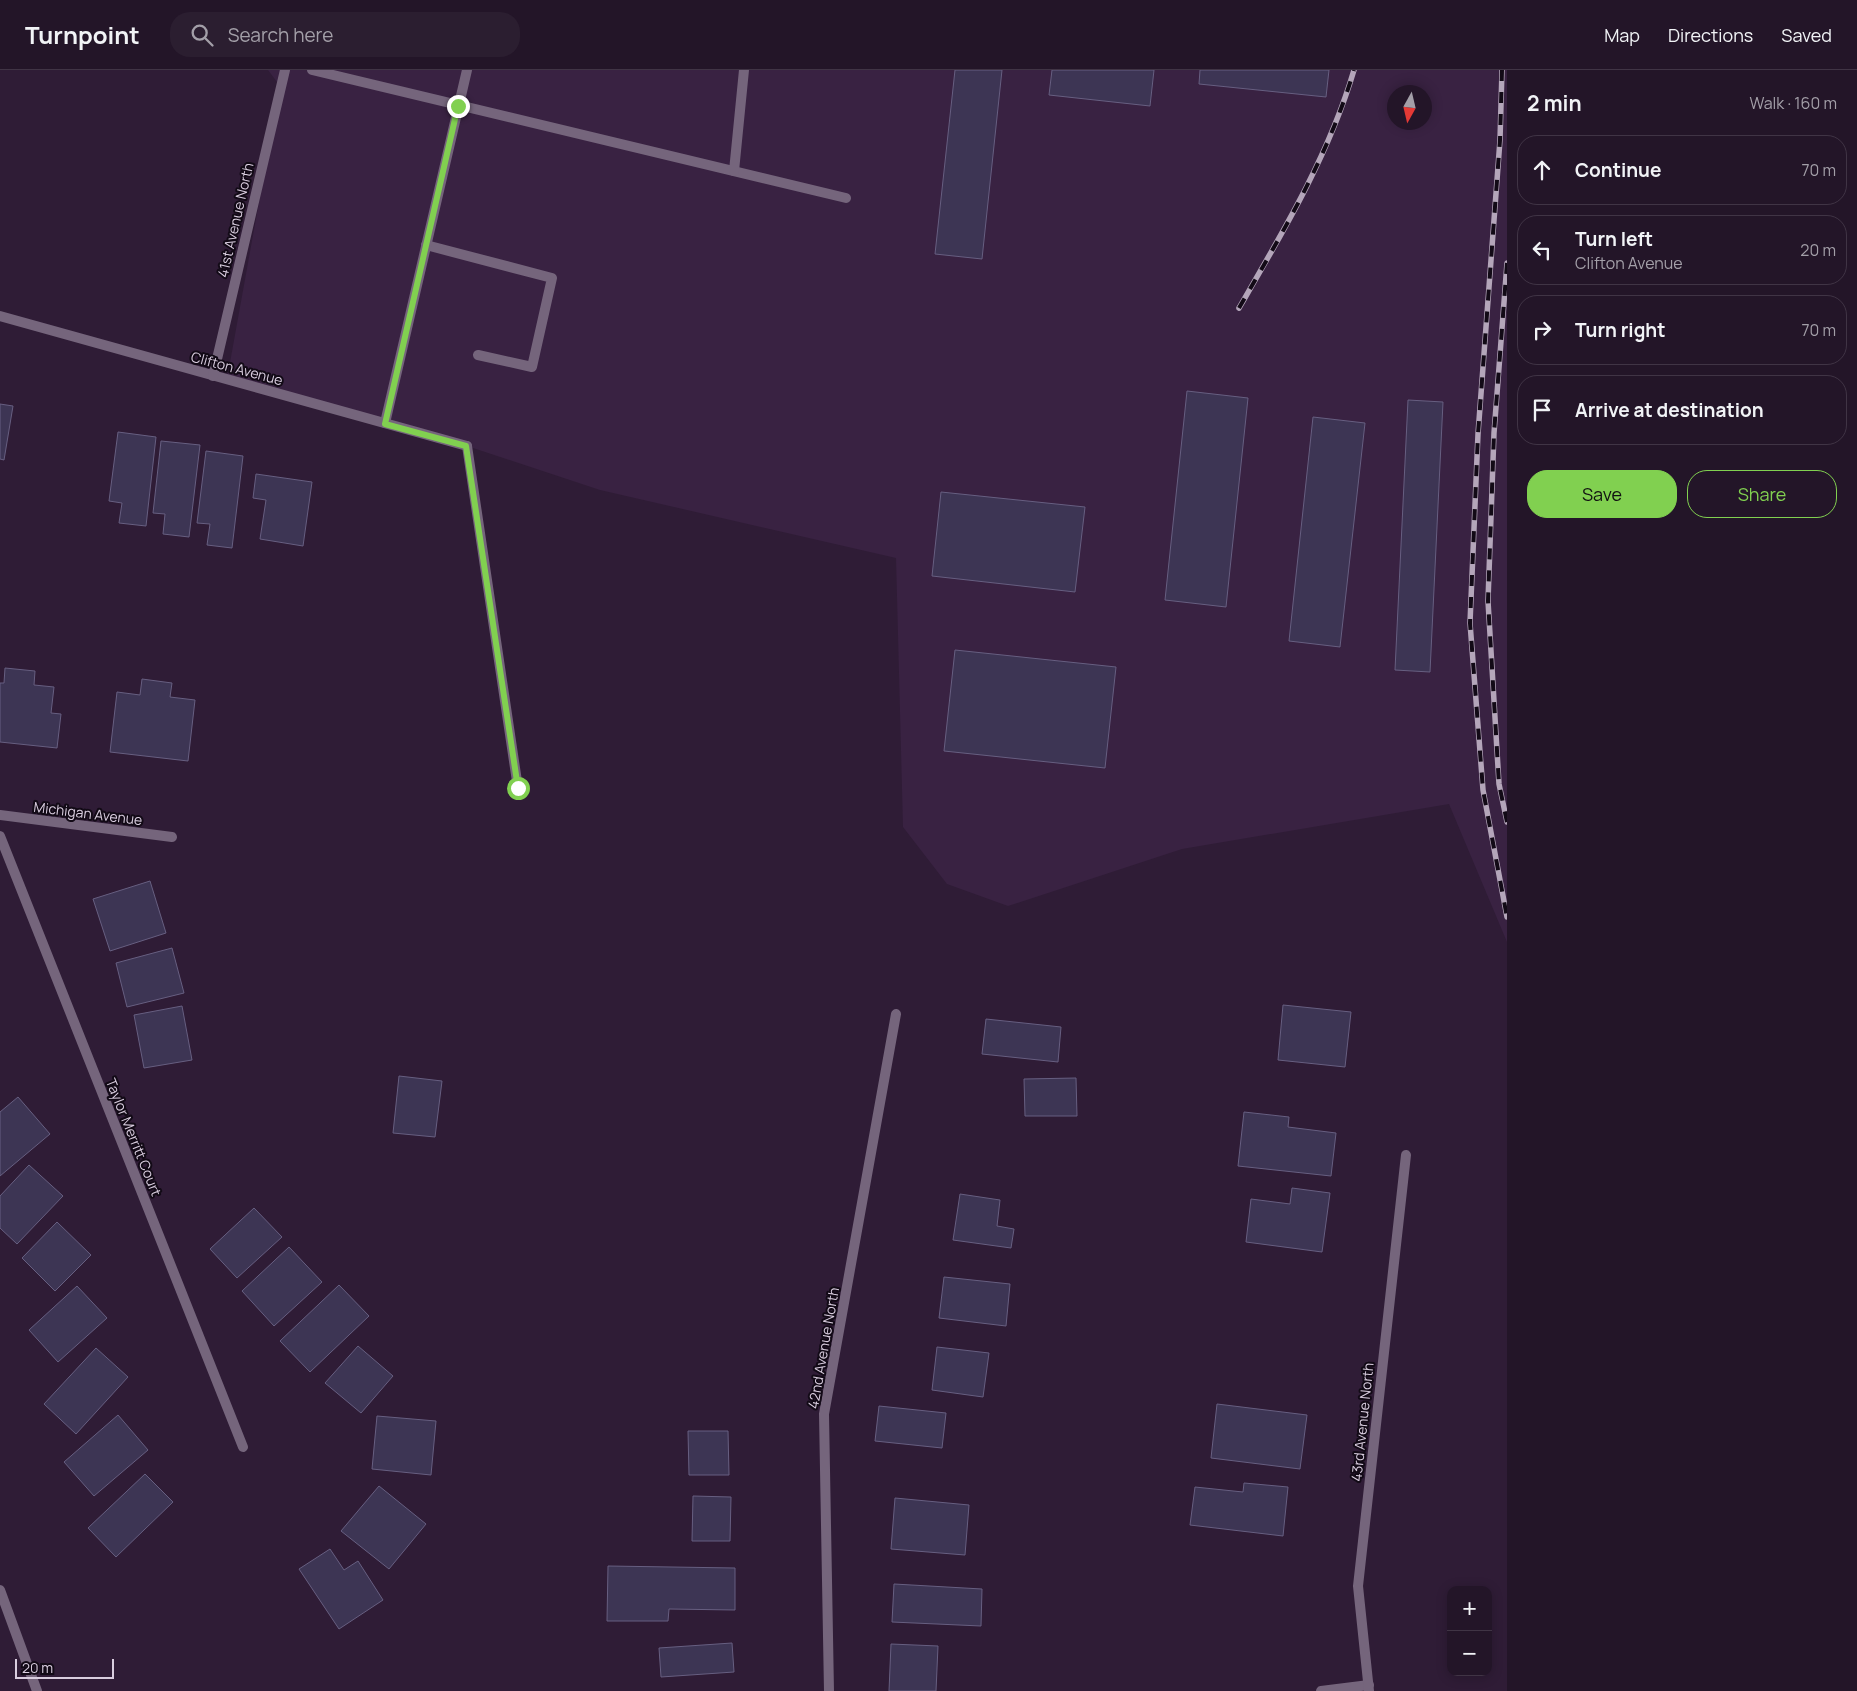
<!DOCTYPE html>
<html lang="en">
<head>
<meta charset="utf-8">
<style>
  body { margin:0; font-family:Manrope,sans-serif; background:#2b1e30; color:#f1f3f6 }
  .controls { position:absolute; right:15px; bottom:15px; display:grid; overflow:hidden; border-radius:10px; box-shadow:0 2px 12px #0003 }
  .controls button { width:45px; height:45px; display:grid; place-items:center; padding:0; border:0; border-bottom:1px solid #403445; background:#231528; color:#f1f3f6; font:25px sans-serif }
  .compass { position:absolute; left:1387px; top:15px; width:45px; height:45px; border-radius:50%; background:#231528; box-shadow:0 2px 12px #0003; rotate:188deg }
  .scale { position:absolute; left:15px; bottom:12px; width:99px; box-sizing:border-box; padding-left:5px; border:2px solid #d9cddf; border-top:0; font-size:14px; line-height:18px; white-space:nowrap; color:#d9cddf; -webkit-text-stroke:4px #120a16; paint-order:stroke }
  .stop { position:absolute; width:15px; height:15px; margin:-11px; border:4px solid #81d050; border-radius:50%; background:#fff }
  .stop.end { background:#81d050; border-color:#fff; box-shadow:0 1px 5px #0008 }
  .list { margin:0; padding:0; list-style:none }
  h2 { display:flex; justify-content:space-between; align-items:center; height:65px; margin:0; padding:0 20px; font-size:21px }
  h2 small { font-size:16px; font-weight:400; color:#a39fa8 }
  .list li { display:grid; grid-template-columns:32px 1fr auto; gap:15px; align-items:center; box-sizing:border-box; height:70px; margin:0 10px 10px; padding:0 10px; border:1px solid #403445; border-radius:20px }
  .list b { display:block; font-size:19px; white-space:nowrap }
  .list p { margin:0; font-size:16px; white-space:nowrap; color:#a39fa8 }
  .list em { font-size:16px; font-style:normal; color:#a39fa8 }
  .actions { display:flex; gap:10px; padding:15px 20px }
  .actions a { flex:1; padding:11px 0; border:1px solid #81d050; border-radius:20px; text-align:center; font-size:18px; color:#81d050 }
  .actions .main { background:#81d050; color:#111 }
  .icon { flex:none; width:28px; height:28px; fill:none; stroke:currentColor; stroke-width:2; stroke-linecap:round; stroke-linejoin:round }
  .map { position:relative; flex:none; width:1507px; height:1621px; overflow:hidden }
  header { display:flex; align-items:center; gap:30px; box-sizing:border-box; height:70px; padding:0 25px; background:#231528; border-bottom:1px solid #403445 }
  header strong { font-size:24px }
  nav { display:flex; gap:28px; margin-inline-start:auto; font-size:18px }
  .search { width:350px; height:45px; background:#2b1e30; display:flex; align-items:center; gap:12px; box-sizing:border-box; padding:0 18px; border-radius:20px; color:#a39fa8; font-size:19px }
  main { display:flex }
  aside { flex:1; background:#231528 }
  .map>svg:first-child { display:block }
</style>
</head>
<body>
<header>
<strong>Turnpoint</strong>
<div class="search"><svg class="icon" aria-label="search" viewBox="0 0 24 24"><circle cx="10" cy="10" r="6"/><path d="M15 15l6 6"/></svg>Search here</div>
<nav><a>Map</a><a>Directions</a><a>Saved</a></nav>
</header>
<main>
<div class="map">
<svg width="1507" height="1621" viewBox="0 0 1507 1621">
  <rect width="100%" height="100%" fill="#2f1c36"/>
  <path fill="#392242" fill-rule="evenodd" d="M268,0H1507V872L1449,734L1182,779L1008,836L947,814L903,757L896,488L600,420L467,376L227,309L280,16ZM1394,22H1424V52H1394Z"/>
  <g fill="#3d3554" stroke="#675f81">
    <polygon points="955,0 1002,0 982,189 935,184"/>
    <polygon points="1052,0 1154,0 1150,36 1049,25"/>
    <polygon points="1200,0 1329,0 1326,27 1199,14"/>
    <polygon points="1187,321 1248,328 1226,537 1165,530"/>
    <polygon points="1408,330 1443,332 1430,602 1395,600"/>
    <polygon points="0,334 13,336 4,390 0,389"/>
    <polygon points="1313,347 1365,353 1340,577 1289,571"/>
    <polygon points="118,362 156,367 146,456 119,453 122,433 109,431"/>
    <polygon points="161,371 200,375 189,467 163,464 165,444 153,443"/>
    <polygon points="206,381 243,386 232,478 207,475 210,454 197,453"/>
    <polygon points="256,404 312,412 303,476 260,469 266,430 253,428"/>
    <polygon points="941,422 1085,437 1075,522 932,506"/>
    <polygon points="955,580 1116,597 1105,698 944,681"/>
    <polygon points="5,598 35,601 34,615 54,617 51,643 61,644 57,678 0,672 0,613 4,613"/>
    <polygon points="142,609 172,613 170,627 195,630 188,691 110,682 117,622 140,625"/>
    <polygon points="150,811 166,863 110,881 93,829"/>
    <polygon points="172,878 184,923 127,937 116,893"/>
    <polygon points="1283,935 1351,942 1345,997 1278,990"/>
    <polygon points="182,936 192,990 144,998 134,945"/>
    <polygon points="986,949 1061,957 1058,992 982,984"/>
    <polygon points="399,1006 442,1011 435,1067 393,1063"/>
    <polygon points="1076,1008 1077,1046 1025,1046 1024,1009"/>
    <polygon points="18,1027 50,1064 0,1106 0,1042"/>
    <polygon points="1244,1042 1289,1047 1288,1057 1336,1063 1331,1106 1238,1096"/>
    <polygon points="29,1095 63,1126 17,1174 0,1158 0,1126"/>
    <polygon points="1292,1118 1330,1123 1322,1182 1246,1172 1251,1129 1290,1134"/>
    <polygon points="960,1124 1000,1130 997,1156 1014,1159 1011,1178 953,1170"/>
    <polygon points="254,1138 282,1167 237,1208 210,1179"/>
    <polygon points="57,1152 91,1185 55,1221 22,1188"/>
    <polygon points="289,1177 322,1212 274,1256 242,1221"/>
    <polygon points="944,1207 1010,1214 1006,1256 939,1248"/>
    <polygon points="339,1215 369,1246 310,1302 280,1271"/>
    <polygon points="77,1216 107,1248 58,1292 29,1260"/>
    <polygon points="358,1276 393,1306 361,1343 325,1313"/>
    <polygon points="937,1277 989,1283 983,1327 932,1320"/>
    <polygon points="96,1278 128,1307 76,1364 44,1334"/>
    <polygon points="1217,1334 1307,1345 1300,1399 1211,1388"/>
    <polygon points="879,1336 946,1343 942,1378 875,1371"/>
    <polygon points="118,1345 148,1380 94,1426 64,1392"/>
    <polygon points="377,1346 436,1351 431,1405 372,1399"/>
    <polygon points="688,1361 728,1361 729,1405 689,1405"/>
    <polygon points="145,1404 173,1432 116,1487 88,1458"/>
    <polygon points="1244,1413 1288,1417 1283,1466 1190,1455 1195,1417 1243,1422"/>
    <polygon points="379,1416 426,1454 389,1499 341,1461"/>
    <polygon points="693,1426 731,1427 730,1471 692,1471"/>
    <polygon points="895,1428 969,1435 965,1485 891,1479"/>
    <polygon points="330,1479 344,1500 358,1491 383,1530 339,1559 299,1499"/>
    <polygon points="608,1496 735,1498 735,1540 669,1539 668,1551 607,1551"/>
    <polygon points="894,1514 982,1519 981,1556 892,1552"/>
    <polygon points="732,1573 734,1602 661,1607 659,1578"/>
    <polygon points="891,1574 938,1576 936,1621 889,1621"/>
  </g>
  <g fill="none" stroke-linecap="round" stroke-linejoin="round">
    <g stroke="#75657c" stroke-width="10">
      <polyline points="426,175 552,208 532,297 478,285"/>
      <polyline points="467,376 518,718"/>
      <polyline points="1321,1621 1369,1615"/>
    </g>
    <g stroke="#75657c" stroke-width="10">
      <polyline points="312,0 846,128"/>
      <polyline points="734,101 744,0"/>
      <polyline points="0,246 467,376"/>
      <polyline points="213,306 285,0"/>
      <polyline points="385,353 467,0"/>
      <polyline points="0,745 172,767"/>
      <polyline points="0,766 243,1377"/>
      <polyline points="829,1621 824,1344 896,944"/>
      <polyline points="1369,1621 1358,1516 1406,1085"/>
    </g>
    <polyline stroke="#75657c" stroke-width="10" points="0,1520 37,1621"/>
    <g stroke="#b4a6ba" stroke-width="5.5">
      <g id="rail">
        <polyline points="1502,0 1500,70 1478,364 1470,553 1483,720 1507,847"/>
        <polyline points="1507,193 1494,363 1488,531 1499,714 1507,752"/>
        <path d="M1239,238C1283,162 1329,85 1354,0"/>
      </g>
    </g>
    <use href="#rail" stroke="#120a16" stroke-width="4" stroke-dasharray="11" stroke-linecap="butt"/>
  </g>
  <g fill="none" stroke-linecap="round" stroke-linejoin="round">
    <polyline stroke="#81d050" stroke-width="6" points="458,36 385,354 466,376 518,718"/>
  </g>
  <g text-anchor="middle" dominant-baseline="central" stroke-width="4" stroke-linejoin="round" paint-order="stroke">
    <g font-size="14" fill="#d9cddf" stroke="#120a16">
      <text transform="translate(235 150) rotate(-77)">41st Avenue North</text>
      <text transform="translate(237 298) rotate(15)">Clifton Avenue</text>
      <text transform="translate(88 743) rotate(7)">Michigan Avenue</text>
      <text transform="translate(134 1067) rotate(68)">Taylor Merritt Court</text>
      <text transform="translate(823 1278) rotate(-80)">42nd Avenue North</text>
      <text transform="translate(1362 1352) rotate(-84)">43rd Avenue North</text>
    </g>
  </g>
</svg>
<div class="controls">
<button>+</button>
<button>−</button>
</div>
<svg class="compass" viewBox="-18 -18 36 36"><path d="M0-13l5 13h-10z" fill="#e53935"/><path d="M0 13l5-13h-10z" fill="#a39fa8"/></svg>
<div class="scale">20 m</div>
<div class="stop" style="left:518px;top:718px"></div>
<div class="stop end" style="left:458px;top:36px"></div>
</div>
<aside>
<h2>2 min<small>Walk · 160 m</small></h2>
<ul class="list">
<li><svg class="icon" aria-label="ahead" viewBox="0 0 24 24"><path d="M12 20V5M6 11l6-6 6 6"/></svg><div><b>Continue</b></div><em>70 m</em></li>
<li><svg class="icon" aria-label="left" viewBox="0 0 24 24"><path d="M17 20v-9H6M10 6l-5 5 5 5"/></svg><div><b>Turn left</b><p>Clifton Avenue</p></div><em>20 m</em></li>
<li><svg class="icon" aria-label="right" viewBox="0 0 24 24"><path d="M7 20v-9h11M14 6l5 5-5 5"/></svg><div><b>Turn right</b></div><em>70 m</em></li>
<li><svg class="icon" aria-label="arrive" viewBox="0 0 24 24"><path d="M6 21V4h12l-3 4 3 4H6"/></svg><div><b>Arrive at destination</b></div></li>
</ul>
<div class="actions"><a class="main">Save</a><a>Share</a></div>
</aside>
</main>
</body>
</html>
